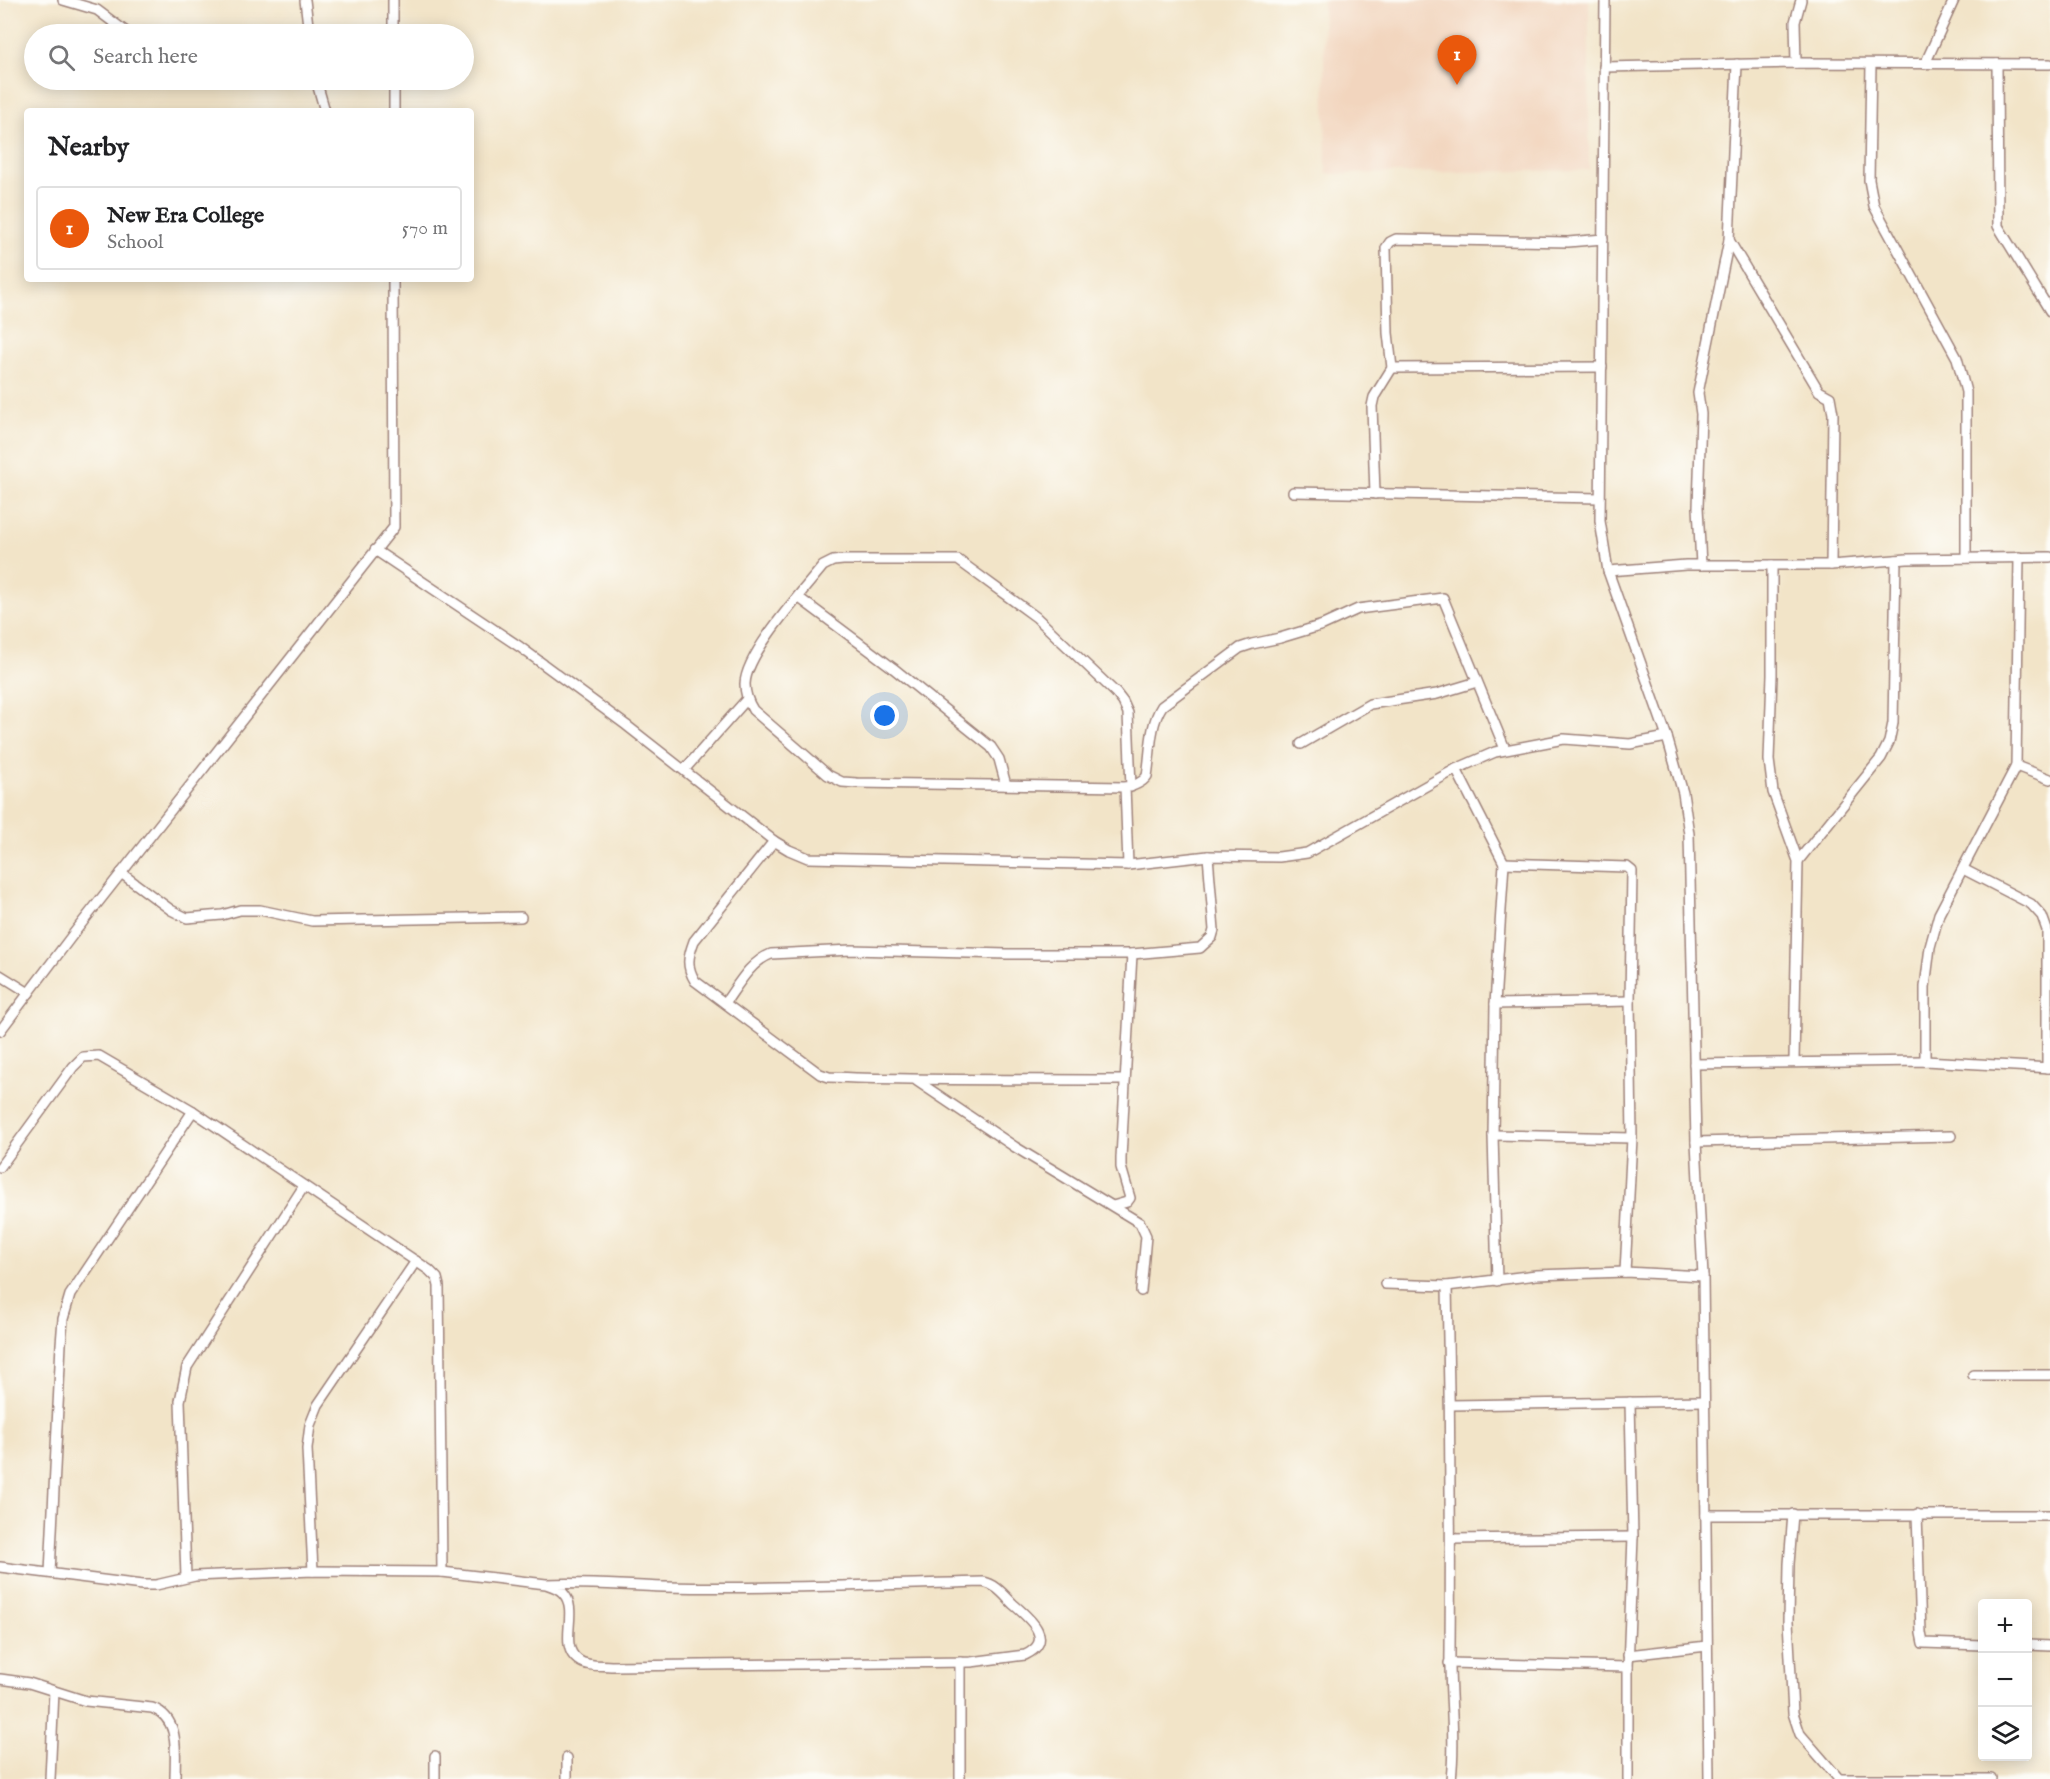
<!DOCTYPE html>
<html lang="en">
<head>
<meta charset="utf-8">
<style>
  body { margin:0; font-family:"IM FELL English",serif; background:#f2f2f2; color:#202124 }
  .controls { position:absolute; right:18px; bottom:18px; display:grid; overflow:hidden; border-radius:6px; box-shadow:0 3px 15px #0003 }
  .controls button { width:54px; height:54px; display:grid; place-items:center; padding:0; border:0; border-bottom:2px solid #e0e0e0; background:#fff; color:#202124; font:30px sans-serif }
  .you { position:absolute; left:885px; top:716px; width:21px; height:21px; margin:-15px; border:4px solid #fff; border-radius:50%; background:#1a73e8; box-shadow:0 0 0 9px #1a73e833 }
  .badge { display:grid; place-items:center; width:39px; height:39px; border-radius:50%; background:#ea580c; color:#fff; font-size:20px; font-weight:700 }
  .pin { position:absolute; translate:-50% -50px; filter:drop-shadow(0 2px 3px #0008) }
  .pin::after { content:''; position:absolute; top:32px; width:21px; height:18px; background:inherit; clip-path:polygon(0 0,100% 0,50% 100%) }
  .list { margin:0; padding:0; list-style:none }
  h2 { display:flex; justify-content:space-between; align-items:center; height:78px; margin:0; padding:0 24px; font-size:26px }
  h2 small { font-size:20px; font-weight:400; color:#757577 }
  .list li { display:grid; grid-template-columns:39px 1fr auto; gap:18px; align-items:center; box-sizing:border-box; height:84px; margin:0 12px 12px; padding:0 12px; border:2px solid #e0e0e0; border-radius:6px }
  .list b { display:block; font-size:22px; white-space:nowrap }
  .list p { margin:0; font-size:20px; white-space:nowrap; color:#757577 }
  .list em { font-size:20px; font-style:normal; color:#757577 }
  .icon { flex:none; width:33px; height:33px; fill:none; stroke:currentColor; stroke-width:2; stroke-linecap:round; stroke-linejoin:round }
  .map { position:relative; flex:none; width:2050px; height:1779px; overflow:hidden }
  .search { position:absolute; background:#fff; box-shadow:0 3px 15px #0003; left:24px; top:24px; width:450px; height:66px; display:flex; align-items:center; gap:15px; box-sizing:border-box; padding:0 21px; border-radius:33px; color:#757577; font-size:22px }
  .panel { position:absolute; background:#fff; box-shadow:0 3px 15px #0003; left:24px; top:108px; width:450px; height:174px; border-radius:6px }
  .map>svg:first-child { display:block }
</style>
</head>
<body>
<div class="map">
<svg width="2050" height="1779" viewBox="0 0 2050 1779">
  <rect width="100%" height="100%" fill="#fdfcf7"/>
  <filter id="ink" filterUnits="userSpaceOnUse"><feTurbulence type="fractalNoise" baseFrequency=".0167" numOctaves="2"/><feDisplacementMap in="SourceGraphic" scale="12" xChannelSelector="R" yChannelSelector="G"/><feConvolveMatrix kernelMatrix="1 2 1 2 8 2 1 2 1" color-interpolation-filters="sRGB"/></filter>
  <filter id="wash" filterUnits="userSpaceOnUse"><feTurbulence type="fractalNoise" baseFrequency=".008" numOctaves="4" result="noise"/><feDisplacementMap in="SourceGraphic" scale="24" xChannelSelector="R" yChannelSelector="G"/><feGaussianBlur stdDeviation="1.35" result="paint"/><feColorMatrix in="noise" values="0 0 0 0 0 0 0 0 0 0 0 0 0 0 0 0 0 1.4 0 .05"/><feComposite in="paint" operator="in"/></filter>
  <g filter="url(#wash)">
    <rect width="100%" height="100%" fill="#f2e4c8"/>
    <polygon fill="#f2d5be" points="1323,0 1589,0 1589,170 1326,174"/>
  </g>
  <g filter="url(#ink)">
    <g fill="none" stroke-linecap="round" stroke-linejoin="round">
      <g stroke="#9e827a" stroke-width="12">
        <g id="street">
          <polyline points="63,0 97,10 129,34"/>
          <polyline points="305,0 309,34"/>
          <polyline points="393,0 393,34"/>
          <polyline points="1605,0 1600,521 1608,571 1667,737 1683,793 1689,834 1696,1142 1703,1276 1709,1779"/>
          <polyline points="1796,63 1795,22 1801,0"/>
          <polyline points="1871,64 1869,180 1874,206 1957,358 1966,392 1966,558"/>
          <polyline points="1925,64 1954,0"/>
          <polyline points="1997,64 1998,226 2050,311"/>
          <polyline points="1604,67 1796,63 2050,64"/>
          <polyline points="316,80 325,111"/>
          <polyline points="394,80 394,111"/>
          <polyline points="1729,240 1819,391 1830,397 1833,414 1831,565"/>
          <polyline points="1392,368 1602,367"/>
          <polyline points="1293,492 1600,498"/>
          <polyline points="1375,494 1372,406 1374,397 1392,368 1388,333 1386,248 1390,242 1396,239 1568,242 1603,239"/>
          <polyline points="375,550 520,647 626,725 774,841 789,850 808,858 1128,865 1208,856 1279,857 1307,853 1456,769 1495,752 1564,739 1630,744 1667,737"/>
          <polyline points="1701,565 1698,507 1701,414 1698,393 1729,240 1737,64"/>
          <polyline points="1772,565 1772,675 1769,760 1773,792 1798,861 1794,1061"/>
          <polyline points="1608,571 1686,565 1831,565 1907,559 2050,557"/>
          <polyline points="798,597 893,668 991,747 999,759 1006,785"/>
          <polyline points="1301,744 1370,704 1437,694 1477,682"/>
          <polyline points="2016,766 2050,779"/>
          <polyline points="1456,769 1504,863 1495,1004 1493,1135 1497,1281"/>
          <polyline points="684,770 747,699"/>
          <path d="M1125,787L857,783L842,782L828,775L753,710C748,702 745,694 745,684C746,653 803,591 823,566L833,561L843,560H958L1036,617L1116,693L1123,702L1128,713L1131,787"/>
          <path d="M774,841L694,941C688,957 686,966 695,981L820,1074L829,1077C927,1081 1026,1079 1125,1080"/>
          <polyline points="1798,861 1881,758 1889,742 1893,723 1896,560"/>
          <polyline points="1504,863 1627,867 1632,871 1630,1001 1632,1138 1625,1272"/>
          <path d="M1128,865L1125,787C1133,787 1143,782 1147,776C1151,753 1149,726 1162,706L1240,648L1252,644L1280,638L1323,625L1358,609L1443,598L1505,749"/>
          <polyline points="1963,869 2031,904 2042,916 2047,930 2047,1068"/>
          <polyline points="121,873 171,910 187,918 222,915 240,910 260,910 312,921 521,917"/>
          <polyline points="0,975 29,993"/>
          <path d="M725,1003C738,985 750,962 771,954L851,950L1007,954H1132L1200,948L1212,937L1214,930L1208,856"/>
          <polyline points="1495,1004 1630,1001"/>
          <polyline points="0,1031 74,933 394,527 393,279"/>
          <polyline points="1925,1061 1925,987 1930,947 1939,914 2016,766 2019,557"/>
          <polyline points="1694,1064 1925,1061 2050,1068"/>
          <polyline points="917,1081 1015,1147 1140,1223 1146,1236 1141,1291"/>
          <polyline points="1493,1135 1632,1138"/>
          <polyline points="1696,1142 1951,1136"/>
          <polyline points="0,1167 73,1067 83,1057 99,1056 193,1111 429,1270 437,1278 439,1286 442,1572"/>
          <polyline points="1113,1206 1127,1202 1130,1198 1121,1167 1121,1158 1132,954"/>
          <polyline points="1385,1284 1447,1286 1536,1275 1625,1272 1703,1276"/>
          <path d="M1447,1286C1450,1408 1451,1529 1450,1651C1449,1694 1456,1736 1451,1779"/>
          <polyline points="1973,1375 2050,1375"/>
          <polyline points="1450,1405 1704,1401"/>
          <polyline points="1793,1514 1789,1564 1788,1621 1793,1713 1800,1734 1839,1779"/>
          <polyline points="1917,1514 1921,1633 1923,1643 1982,1645"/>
          <polyline points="1706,1515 2050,1515"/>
          <polyline points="1451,1539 1633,1537"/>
          <path d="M0,1567L142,1585H156L195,1576L313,1571L442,1572L546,1584C552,1586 559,1588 563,1593C580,1610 557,1645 578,1660C587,1667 601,1665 611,1666L971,1662L1025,1655C1057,1640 1028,1617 1013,1604C1004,1595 996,1584 983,1582C877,1585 770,1589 664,1587C625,1586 586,1582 546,1584"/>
          <polyline points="313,1571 307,1449 310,1425 318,1405 416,1261"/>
          <polyline points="50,1573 61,1344 63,1319 70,1295 193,1111"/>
          <polyline points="186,1577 180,1401 187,1367 304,1186"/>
          <polyline points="2028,1645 2050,1646"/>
          <polyline points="1628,1655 1707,1646"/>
          <polyline points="1449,1663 1628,1667"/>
          <path d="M0,1679L29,1683L86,1701L152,1708C181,1718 175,1754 175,1779"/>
          <polyline points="50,1779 54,1691"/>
          <polyline points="435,1779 435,1756"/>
          <polyline points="567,1779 567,1758"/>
          <polyline points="960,1779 960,1662"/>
          <polyline points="1628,1779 1628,1667 1633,1537 1630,1402"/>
          <polyline points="1839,1779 1991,1779"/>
        </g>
      </g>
      <use href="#street" stroke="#fff" stroke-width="9"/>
    </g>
  </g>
</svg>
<div class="controls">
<button>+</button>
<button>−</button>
<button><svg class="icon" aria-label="layers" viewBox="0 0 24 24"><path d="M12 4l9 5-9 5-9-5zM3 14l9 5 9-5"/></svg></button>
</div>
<div class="you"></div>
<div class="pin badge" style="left:1457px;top:85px">1</div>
<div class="search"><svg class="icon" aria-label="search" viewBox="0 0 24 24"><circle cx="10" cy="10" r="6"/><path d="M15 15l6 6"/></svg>Search here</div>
<section class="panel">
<h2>Nearby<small></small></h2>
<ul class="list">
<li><span class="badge">1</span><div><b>New Era College</b><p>School</p></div><em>570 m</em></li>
</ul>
</section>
</div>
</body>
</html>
